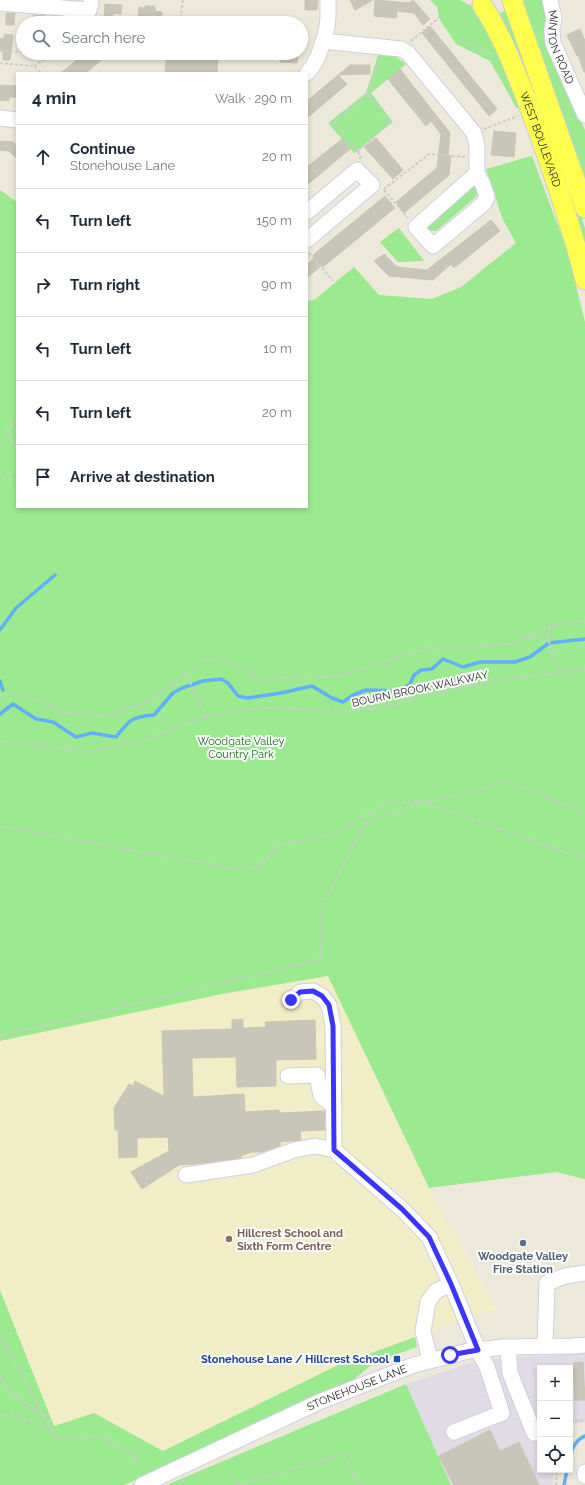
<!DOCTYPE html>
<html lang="en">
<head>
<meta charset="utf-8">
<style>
  body { margin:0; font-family:Raleway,sans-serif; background:#f6f6f7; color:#1f2937 }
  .controls { position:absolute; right:12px; bottom:12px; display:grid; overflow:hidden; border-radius:0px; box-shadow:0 2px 6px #0003 }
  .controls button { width:36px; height:36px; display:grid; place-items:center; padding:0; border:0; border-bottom:1px solid #e0e1e3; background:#fff; color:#1f2937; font:20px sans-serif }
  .stop { position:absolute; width:12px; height:12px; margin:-9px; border:3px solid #3c35ff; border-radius:50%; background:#fff }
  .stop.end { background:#3c35ff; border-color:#fff; box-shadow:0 1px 4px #0008 }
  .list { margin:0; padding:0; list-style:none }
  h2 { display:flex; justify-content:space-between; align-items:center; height:52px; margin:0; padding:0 16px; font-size:17px }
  h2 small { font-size:13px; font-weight:400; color:#747a83 }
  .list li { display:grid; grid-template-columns:26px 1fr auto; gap:12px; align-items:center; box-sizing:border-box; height:64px; padding:0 16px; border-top:1px solid #e0e1e3 }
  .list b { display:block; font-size:15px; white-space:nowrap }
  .list p { margin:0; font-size:13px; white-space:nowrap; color:#747a83 }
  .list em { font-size:13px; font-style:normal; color:#747a83 }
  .icon { flex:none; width:22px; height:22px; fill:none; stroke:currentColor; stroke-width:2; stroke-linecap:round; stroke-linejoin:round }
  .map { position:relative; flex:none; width:585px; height:1485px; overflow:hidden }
  .search { position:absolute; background:#fff; box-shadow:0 2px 6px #0003; left:16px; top:16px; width:292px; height:44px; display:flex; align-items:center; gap:10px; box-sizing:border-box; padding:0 14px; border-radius:22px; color:#747a83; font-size:15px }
  .panel { position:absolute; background:#fff; box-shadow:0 2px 6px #0003; left:16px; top:72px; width:292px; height:436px; border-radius:0px }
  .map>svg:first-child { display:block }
</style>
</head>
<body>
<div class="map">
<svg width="585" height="1485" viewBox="0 0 585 1485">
  <rect width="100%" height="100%" fill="#ede9da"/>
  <polygon fill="#e0dbe5" points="585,1353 585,1422 570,1425 570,1368 540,1368 540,1470 555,1470 552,1485 451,1485 406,1384 473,1362 503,1358"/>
  <polygon fill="#f1edc7" points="328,976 429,1188 497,1309 460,1320 336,1366 163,1451 94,1413 54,1427 0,1290 0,1041 222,994"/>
  <g fill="#9bea90">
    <polygon points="430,0 460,0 475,8 499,47 523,105 517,109 490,61 456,44 440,20 437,7"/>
    <polygon points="524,0 546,0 547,42 557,71 585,130 585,187 522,5"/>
    <polygon points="509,9 573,189 585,228 585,256 532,94 500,13"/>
    <polygon points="379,52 393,55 406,64 371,93 393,122 354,153 328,123 366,93"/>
    <polygon points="532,156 567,250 585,322 585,1179 556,1172 429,1188 328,976 222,994 0,1041 0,190 17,202 17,507 307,507 307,301 314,300 354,267 379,295 432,299 461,287 516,243 503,220 486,169"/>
    <path d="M473,186L478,188L479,192L476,197L436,231C429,231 428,230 426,223Z"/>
    <polygon points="399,228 424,261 398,262 380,242"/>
    <polygon points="0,1290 54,1426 94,1413 163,1451 336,1366 415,1337 417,1347 375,1362 346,1386 124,1485 0,1485"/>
    <polygon points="406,1384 451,1485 166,1485"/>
  </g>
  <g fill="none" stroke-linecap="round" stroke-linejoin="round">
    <g stroke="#61b0fb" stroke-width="3.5">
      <polyline points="0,630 16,608 55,575"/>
      <polyline points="0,681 3,690"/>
      <path d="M0,714L13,704L36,719L53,722L76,737L92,733L116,737C130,720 130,717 154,715L173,693L182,688L203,681L221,679L228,683L238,696L247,698L281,693L312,686L332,698L343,702L353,695L366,690L400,691L410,684L414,675L421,670L432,669L443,659L463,667L480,662H515L530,657L549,643L585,639"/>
      <path d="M570,1456C572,1448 577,1439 585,1436"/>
      <polyline points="564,1485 567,1470"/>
    </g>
  </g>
  <g fill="#c8c6b8" stroke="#c9c6b3">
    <polygon points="305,0 318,0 317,10 305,10"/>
    <polygon points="350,0 373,0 355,10"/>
    <polygon points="375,0 409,3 413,0 430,19 423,25 414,13 397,11 396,18 374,16"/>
    <polygon points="105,4 122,5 121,14 113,13 112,23 104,23"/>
    <polygon points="145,6 155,6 155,11 162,12 161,22 153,21 153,23 143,23 143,20 138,20 139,7 145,8"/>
    <polygon points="6,13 15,13 14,25 6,25"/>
    <polygon points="33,15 46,16 46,23 33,23"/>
    <polygon points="430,26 497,109 489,116 422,33"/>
    <polygon points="580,29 585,41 585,72 584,72 578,55 577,56 567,35"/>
    <polygon points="4,34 13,35 10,60 3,60 3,50 0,50 0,38 4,39"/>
    <polygon points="85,53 109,53 86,73 61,73"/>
    <polygon points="167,53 218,53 217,73 165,73"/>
    <polygon points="280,53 298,53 297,63 280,62"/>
    <polygon points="350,65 370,65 370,74 338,75"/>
    <polygon points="400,69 450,133 448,156 451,156 449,175 404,213 396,202 437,168 441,134 431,121 426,126 388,79"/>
    <polygon points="338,75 347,84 307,118 307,101"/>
    <polygon points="0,85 17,86 17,97 9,97 9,101 0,100"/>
    <polygon points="494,131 516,133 514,157 491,155"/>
    <polygon points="376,138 403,170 393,179 364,147"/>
    <polygon points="342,139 350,149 307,185 307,167"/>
    <polygon points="0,141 13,142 17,147 17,159 9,151 0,150"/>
    <polygon points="385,196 395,208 323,267 322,265 307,278 307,264 315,258 313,255"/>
    <polygon points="491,220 500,231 454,268 451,264 433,280 389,276 374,261 384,254 397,267 427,270"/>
    <polygon points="243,1019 243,1028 266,1027 265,1022 315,1020 316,1059 276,1060 276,1086 237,1087 236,1057 192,1058 193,1097 244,1094 245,1112 279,1110 279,1113 325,1111 325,1130 300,1131 301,1140 280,1142 280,1146 263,1152 251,1152 241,1156 241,1158 197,1164 179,1165 142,1189 131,1172 169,1151 168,1137 137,1138 137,1157 119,1158 118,1130 115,1130 114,1108 129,1084 133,1086 135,1081 164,1096 162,1031 232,1029 232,1020"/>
    <polygon points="583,1362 585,1400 575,1400 573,1363"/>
    <polygon points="490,1430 500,1451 519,1442 539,1485 454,1485 439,1456"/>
  </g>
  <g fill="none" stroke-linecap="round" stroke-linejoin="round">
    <g stroke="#cfcfe4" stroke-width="17">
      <g id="minor">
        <path id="s1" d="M550,0L554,18L552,31L553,43L585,115"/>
        <polyline points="0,3 89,10"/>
        <polyline points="68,22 82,22 89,10 91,3"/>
        <polyline points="323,41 401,49 408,53 474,133 477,145 477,173 416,227 433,246 484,203 487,197 483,185 477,173"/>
        <path d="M307,73C318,64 328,30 328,16C328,10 328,5 328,0"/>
        <polyline points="0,118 17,120"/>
        <polyline points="307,212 357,170 372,185 307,240"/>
        <polyline points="291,1000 300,992 313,991 322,996 329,1005 333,1026 334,1150"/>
        <polyline points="288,1076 317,1075 321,1096 334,1106"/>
        <polyline points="186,1175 253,1165 294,1150 315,1146 334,1150 402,1209 429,1237 451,1284 436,1291 428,1302 423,1331 430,1360"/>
        <polyline points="451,1284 478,1350 487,1367 502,1413 454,1432"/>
        <polyline points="545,1346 547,1283 565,1276 585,1273"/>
        <polyline points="508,1347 510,1373 534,1433"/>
        <polyline points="585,1472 585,1476"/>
        <path id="s2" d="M142,1485L319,1402L414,1365L468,1351L504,1347L573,1346L585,1345"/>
      </g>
    </g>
    <g stroke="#ccc" stroke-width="21">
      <g id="major">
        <polyline points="512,0 585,208"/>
        <path id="s3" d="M482,5C502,35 514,68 527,101C549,160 570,220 585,280"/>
      </g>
    </g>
    <g stroke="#ccc" stroke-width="2" stroke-dasharray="3 2" stroke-linecap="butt">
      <polyline points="180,23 183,0"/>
      <polyline points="411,41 442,15"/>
      <polyline points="461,41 492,55"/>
      <polyline points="0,51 23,52"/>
      <polyline points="34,53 47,53"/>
      <polyline points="0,63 34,66 41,73"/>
      <polyline points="34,66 54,53"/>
      <polyline points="484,129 518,116"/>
      <polyline points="357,152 390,122 367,94"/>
      <polyline points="360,159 361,156 334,123 367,94 381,59"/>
      <polyline points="384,189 429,154 465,157"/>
      <polyline points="384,190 408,218"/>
      <polyline points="309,253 333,281"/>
      <polyline points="17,421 7,428 11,440 17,446"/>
      <polyline points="0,474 5,478 17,480"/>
      <path d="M551,626C545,643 554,658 561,672"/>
      <polyline points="526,638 549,640"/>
      <polyline points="186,673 199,703 207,716"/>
      <polyline points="0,695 21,694 68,713 107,715 145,703 206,658 230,663 260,679 339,676 428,648 511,644 551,626 585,621"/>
      <polyline points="0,742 32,744 88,752 142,741 207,716 237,711 270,708 350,712 392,705 465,687 496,681 585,669"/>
      <polyline points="424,802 464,794 508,781 585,813"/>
      <polyline points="0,826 243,870 260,865 278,846 336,833 389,802 420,802"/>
      <polyline points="0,1036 321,959 322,908 363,825 423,802 585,859"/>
      <polyline points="0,1335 54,1435 62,1439 94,1436 106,1439 131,1453 139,1464"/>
      <polyline points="0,1377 7,1384 13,1395 22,1400 44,1417"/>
      <polyline points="0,1415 12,1415 32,1422 48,1425"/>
      <polyline points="570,1422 585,1420"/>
      <polyline points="183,1479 187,1485"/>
      <polyline points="237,1485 344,1454 360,1485"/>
      <polyline points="556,1485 557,1470"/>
    </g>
    <use href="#minor" stroke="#fff" stroke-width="15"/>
    <use href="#major" stroke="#fffd4d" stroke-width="19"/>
  </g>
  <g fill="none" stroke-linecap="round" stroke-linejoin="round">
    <polyline stroke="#3c35ff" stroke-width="5" points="291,1000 300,992 313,991 322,996 329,1005 333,1026 334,1150 402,1209 429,1237 451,1284 478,1350 450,1355"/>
  </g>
  <circle fill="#8d6e63" stroke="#fff" stroke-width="1.5" cx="229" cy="1239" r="4"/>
  <circle fill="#5c6f8a" stroke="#fff" stroke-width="1.5" cx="523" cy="1243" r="4"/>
  <rect fill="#1a4fb4" stroke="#fff" stroke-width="1.5" x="393" y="1355" width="8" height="8" rx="2"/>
  <g text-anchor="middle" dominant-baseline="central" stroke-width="4" stroke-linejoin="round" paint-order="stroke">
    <g font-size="11" fill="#292929" stroke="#fff">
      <text stroke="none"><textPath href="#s1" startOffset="49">MINTON ROAD</textPath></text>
      <text stroke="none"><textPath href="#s3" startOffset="147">WEST BOULEVARD</textPath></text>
      <text transform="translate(420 689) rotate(-12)">BOURN BROOK WALKWAY</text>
      <text stroke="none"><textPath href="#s2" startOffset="236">STONEHOUSE LANE</textPath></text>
    </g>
    <g font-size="11" fill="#126e13" stroke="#fff">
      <text x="241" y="741">Woodgate Valley<tspan x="241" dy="13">Country Park</tspan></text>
    </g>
    <g font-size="11" font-weight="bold" fill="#785e54" stroke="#fff" text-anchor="start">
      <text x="237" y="1233">Hillcrest School and<tspan x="237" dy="13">Sixth Form Centre</tspan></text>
    </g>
    <g font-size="11" font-weight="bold" fill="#4e5e75" stroke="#fff">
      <text x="523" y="1256">Woodgate Valley<tspan x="523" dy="13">Fire Station</tspan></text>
    </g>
    <g font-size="11" font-weight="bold" fill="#164399" stroke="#fff" text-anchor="end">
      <text x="389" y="1359">Stonehouse Lane / Hillcrest School</text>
    </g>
  </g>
</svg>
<div class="controls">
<button>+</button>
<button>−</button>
<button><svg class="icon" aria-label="locate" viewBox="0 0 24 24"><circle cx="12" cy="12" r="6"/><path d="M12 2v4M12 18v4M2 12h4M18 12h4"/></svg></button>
</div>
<div class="stop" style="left:450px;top:1355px"></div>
<div class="stop end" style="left:291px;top:1000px"></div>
<div class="search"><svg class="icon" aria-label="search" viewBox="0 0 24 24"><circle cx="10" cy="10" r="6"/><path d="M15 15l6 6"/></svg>Search here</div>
<section class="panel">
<h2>4 min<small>Walk · 290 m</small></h2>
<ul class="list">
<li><svg class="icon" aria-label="ahead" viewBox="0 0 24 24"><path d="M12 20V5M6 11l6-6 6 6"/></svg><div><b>Continue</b><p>Stonehouse Lane</p></div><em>20 m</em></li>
<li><svg class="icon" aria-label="left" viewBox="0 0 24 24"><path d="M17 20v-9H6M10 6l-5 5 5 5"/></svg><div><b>Turn left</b></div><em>150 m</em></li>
<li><svg class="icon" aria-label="right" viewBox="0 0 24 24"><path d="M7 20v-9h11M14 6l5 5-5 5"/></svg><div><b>Turn right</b></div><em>90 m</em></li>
<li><svg class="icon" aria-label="left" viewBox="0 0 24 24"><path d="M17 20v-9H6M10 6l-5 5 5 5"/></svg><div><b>Turn left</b></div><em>10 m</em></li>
<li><svg class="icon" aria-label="left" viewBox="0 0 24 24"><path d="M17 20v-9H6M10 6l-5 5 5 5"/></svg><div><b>Turn left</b></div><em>20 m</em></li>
<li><svg class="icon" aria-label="arrive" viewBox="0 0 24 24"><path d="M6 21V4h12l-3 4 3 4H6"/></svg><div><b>Arrive at destination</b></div></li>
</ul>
</section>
</div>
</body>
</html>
